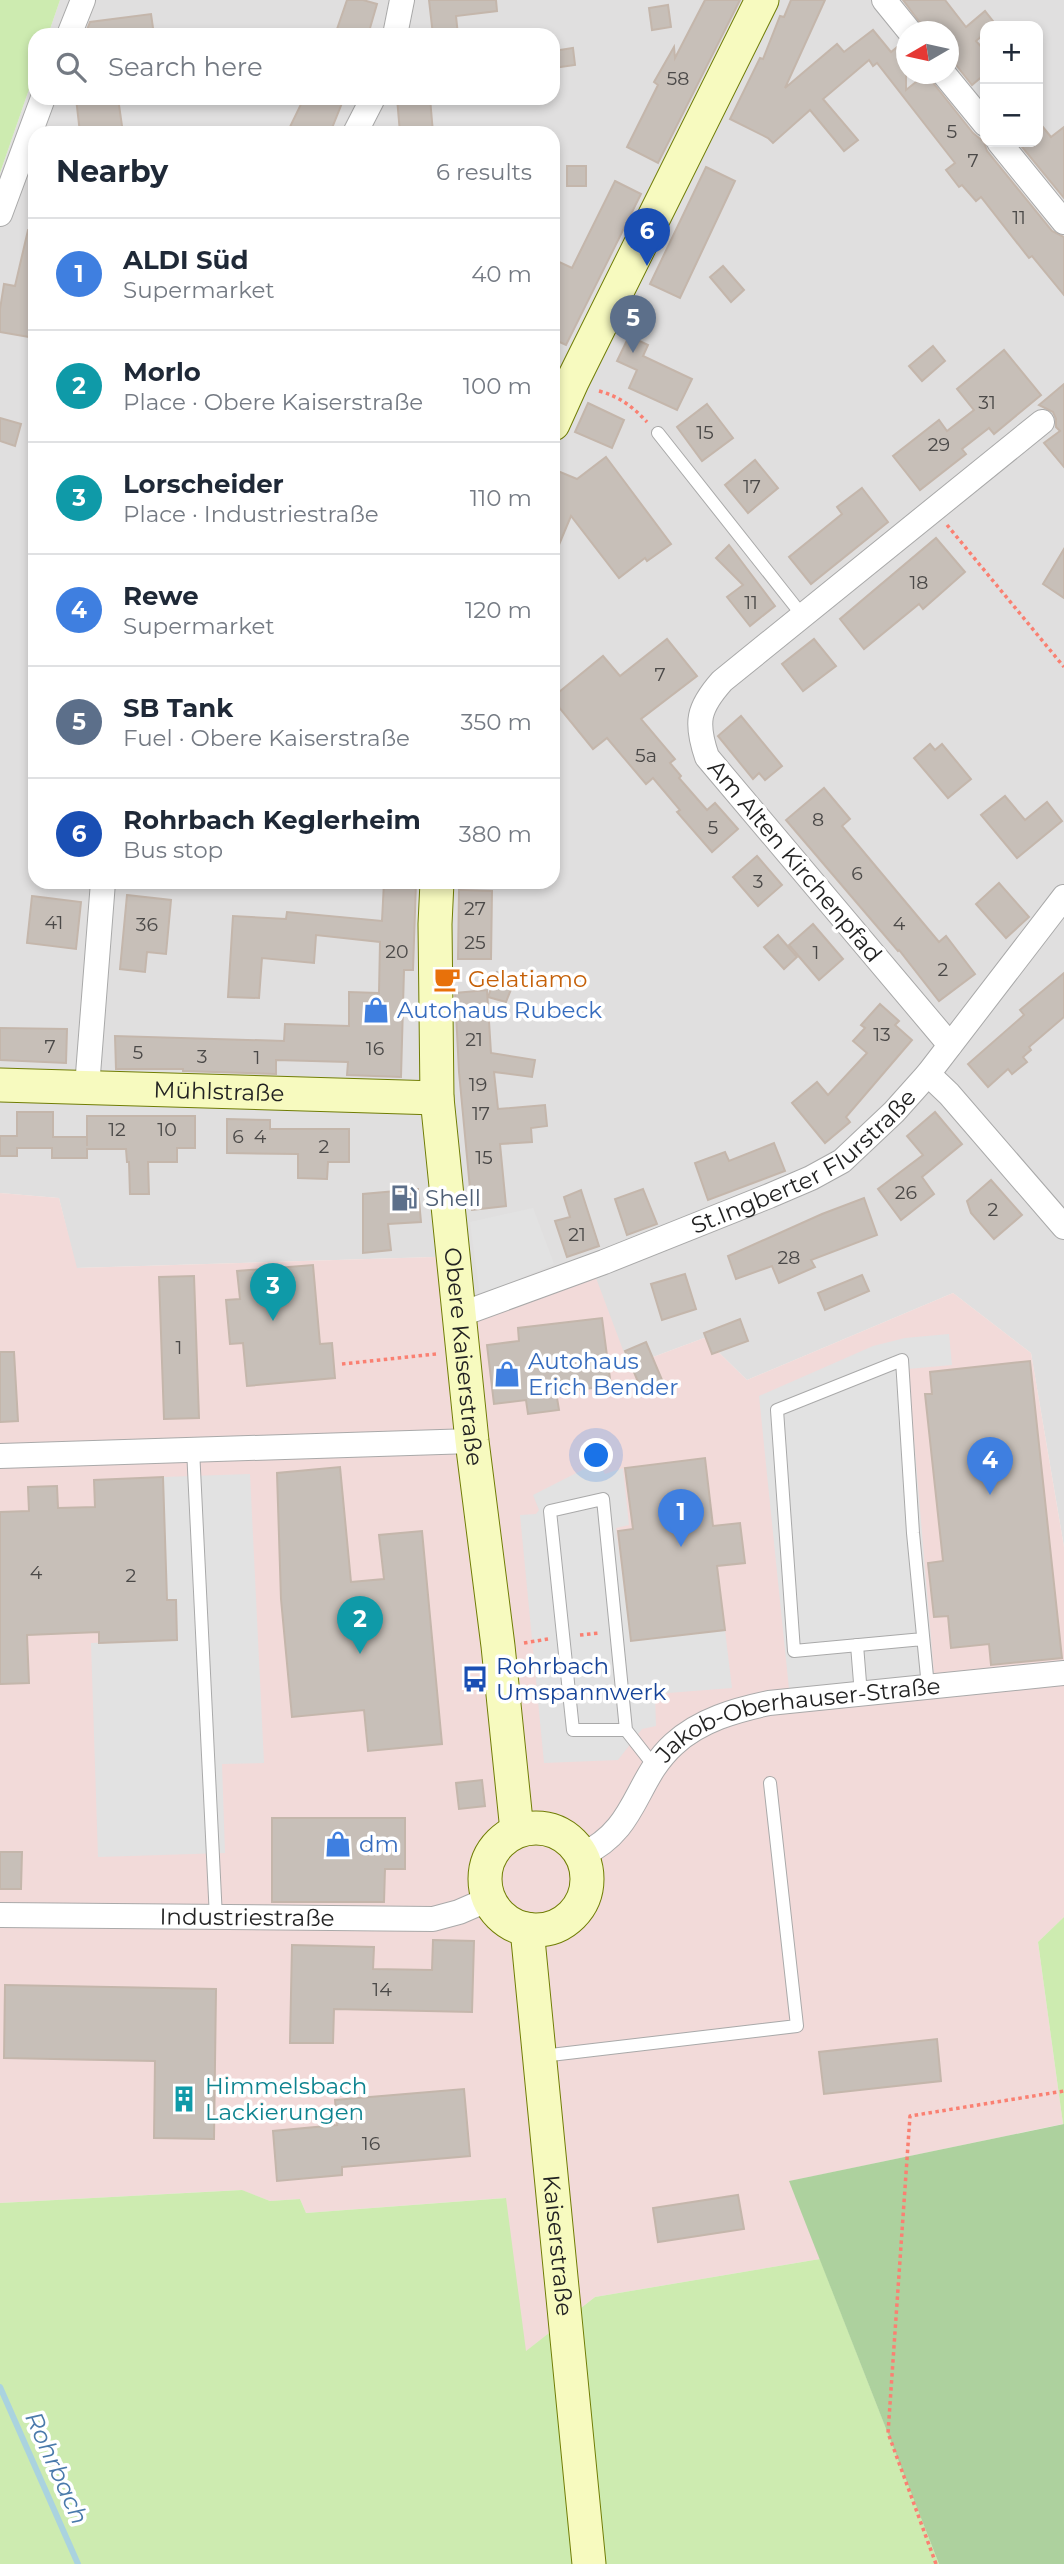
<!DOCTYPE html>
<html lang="en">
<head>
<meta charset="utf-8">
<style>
  body { margin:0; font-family:Montserrat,sans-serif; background:#f6f6f7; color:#1f2937 }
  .controls { position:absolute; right:21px; top:21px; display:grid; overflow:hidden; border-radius:14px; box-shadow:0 4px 10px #0003 }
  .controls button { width:63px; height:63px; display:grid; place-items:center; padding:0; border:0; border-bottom:2px solid #e0e1e3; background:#fff; color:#1f2937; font:35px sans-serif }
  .compass { position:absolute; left:896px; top:21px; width:63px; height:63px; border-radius:50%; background:#fff; box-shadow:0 4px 10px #0003; rotate:261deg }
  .you { position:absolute; left:597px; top:1456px; width:24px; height:24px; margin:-18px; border:5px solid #fff; border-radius:50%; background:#1a73e8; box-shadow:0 0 0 10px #1a73e833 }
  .badge { display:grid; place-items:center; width:46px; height:46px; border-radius:50%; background:#d40000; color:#fff; font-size:23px; font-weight:700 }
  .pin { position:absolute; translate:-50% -58px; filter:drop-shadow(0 2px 4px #0008) }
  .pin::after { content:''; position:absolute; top:37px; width:24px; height:21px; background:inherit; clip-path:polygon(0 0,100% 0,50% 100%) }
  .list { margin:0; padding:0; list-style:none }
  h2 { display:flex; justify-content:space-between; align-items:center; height:91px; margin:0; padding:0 28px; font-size:30px }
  h2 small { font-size:23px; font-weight:400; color:#747a83 }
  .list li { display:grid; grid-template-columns:46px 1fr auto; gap:21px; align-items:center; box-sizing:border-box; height:112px; padding:0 28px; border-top:2px solid #e0e1e3 }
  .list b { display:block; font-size:26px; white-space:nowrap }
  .list p { margin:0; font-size:23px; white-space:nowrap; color:#747a83 }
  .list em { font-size:23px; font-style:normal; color:#747a83 }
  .icon { flex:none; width:38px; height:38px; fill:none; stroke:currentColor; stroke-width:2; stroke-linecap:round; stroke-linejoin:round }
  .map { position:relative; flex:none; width:1064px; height:2564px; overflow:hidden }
  .search { position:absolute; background:#fff; box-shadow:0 4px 10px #0003; left:28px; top:28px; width:532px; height:77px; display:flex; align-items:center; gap:18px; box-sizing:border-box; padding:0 24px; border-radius:21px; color:#747a83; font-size:26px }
  .panel { position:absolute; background:#fff; box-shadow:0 4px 10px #0003; left:28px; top:126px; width:532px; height:763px; border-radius:21px }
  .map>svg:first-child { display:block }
</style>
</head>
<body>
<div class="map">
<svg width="1064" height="2564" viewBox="0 0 1064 2564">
  <rect width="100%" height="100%" fill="#f2efe9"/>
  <path fill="#e0dfdf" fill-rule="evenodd" d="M60,0H1064V1547L1031,1353L953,1293L747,1380L704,1338L629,1366L474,1318L466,1256L76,1268L59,1198L0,1193V173L35,72V98H553V35H48ZM985,26H1038V142H985ZM906,32H948V74H906ZM35,133H553V882H35Z"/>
  <polygon fill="#f2dad9" points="0,1193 59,1198 77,1268 467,1256 474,1317 596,1278 629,1366 704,1338 747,1380 953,1293 1031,1353 1064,1547 1064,1917 1038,1942 1063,2124 790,2181 820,2259 595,2297 525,2352 505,2198 306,2213 300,2199 270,2201 241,2190 0,2203"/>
  <g fill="#cdebb0">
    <polygon points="0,0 60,0 48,35 35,35 35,72 0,173"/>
    <polygon points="1064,1917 1064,2124 1063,2124 1038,1942"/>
    <polygon points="242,2190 270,2201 300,2199 306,2213 506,2198 526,2351 595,2297 820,2259 939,2564 0,2564 0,2203"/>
  </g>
  <polygon fill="#add19e" points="1064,2124 1064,2564 939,2564 789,2181"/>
  <g fill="#e2e2e2">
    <polygon points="533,1208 554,1264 480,1295 470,1222"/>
    <polygon points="949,1334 952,1365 908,1369 934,1674 789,1689 759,1396 873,1346 905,1338"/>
    <polygon points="598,1462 605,1474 623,1468 629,1525 616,1528 631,1640 725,1630 732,1688 655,1694 656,1726 642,1729 618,1760 544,1763 520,1515 536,1514 539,1510 533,1495"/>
    <polygon points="250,1474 264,1763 222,1764 225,1853 98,1857 91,1643 177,1640 167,1600 163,1477"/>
  </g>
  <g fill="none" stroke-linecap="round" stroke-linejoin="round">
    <polyline stroke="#aad3df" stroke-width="6" points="0,2387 78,2564"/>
  </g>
  <g fill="#c7bfb8" stroke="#c4b6ab" stroke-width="2">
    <polygon points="347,0 363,0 377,4 368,35 335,35"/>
    <polygon points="429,0 496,0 497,11 456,16 458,35 433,35"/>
    <polygon points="705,0 740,0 658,163 627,147 658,85 654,82 674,47 675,58"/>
    <polygon points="791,0 825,0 785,88 837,44 844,52 873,30 891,52 901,44 906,46 906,90 926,74 973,133 984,142 987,151 1052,231 1064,237 1064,295 1032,256 1029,258 981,197 976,201 962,185 959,187 946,170 955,163 877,63 873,66 869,60 823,99 858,140 844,151 810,110 773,143 768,138 730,119 760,58 763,59 780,16 784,17"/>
    <polygon points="903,0 945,0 966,27 985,11 996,25 985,26 985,33 976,41 985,51 985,74 972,85 956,65 948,60 948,32 927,32"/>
    <polygon points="668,5 671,27 652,30 649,8"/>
    <polygon points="151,14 154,35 85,35 90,22"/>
    <polygon points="573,48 575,65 553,68 553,51"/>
    <polygon points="76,98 118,98 123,133 80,133"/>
    <polygon points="304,98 344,98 330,133 287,133"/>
    <polygon points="397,98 430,98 433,133 400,133"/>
    <polygon points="1038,121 1051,137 1064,127 1064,198 1018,142 1038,142"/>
    <rect x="567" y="166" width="19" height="20"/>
    <polygon points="706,167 735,181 680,298 650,284"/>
    <polygon points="615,181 641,194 566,345 553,339 553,259 572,268"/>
    <polygon points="28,230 35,231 35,338 0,332 0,309 4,284 15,286"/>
    <polygon points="723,266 744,290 731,302 710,277"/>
    <polygon points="629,336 648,345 643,356 692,379 677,410 629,388 637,370 617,361"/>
    <polygon points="933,346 945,361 922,381 909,366"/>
    <polygon points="1004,350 1041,395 994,434 989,428 962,449 966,454 920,490 893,456 939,420 947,431 974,410 957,389"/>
    <polygon points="1064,384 1064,467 1044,443 1060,431 1056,427 1056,419 1053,412 1039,405"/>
    <polygon points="588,403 624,420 612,448 575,432"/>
    <polygon points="707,404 733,438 702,461 677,427"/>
    <polygon points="0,418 21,424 15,446 0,441"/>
    <polygon points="606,457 671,544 647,561 645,558 619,578 571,516 553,559 553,469 577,479"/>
    <polygon points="755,460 778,488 748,513 725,485"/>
    <polygon points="862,488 888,522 811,584 789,557 842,514 837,507"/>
    <polygon points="936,538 965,572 923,609 919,604 864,649 840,619"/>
    <polygon points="729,545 775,606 750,626 727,597 743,585 716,558"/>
    <polygon points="1064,549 1064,598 1043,584"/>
    <polygon points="667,639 697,676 641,719 675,759 670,763 681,776 679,778 707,810 715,803 738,829 712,852 677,812 680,810 653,778 646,784 607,738 593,749 553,700 553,697 603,656 620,676"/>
    <polygon points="814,639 836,666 803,691 782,664"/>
    <polygon points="741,716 782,766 765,780 759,773 753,779 718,736"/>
    <polygon points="930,744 935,750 942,744 971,779 948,798 914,758"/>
    <polygon points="824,788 850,819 842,826 939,942 946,936 975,974 939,1001 899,950 898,951 786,820"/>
    <polygon points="1005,796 1025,820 1047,802 1062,821 1017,858 981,815"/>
    <polygon points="757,856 782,885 758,906 733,877"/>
    <polygon points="384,882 416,882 413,970 404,970 401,1077 347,1075 348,1062 276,1060 276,1074 183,1071 183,1069 116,1069 115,1036 284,1041 285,1024 349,1026 349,992 379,993 380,942 316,935 314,963 262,958 259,998 228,997 233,916 286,919 287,912 382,921"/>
    <polygon points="999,883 1029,917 1006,938 976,904"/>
    <polygon points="459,890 492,891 491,959 458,959"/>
    <polygon points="127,895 171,900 166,954 147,952 145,972 120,969"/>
    <polygon points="32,896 81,902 76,949 27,943"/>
    <polygon points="813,924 843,959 819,980 789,945"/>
    <polygon points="778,935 797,957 784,969 764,947"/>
    <polygon points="497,972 515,979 506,1002 488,997"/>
    <polygon points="1064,973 1064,1017 1029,1047 1031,1050 1023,1057 1027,1062 1012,1074 1008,1069 988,1087 968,1064 1024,1015 1020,1010"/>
    <polygon points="487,990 491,1053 535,1060 532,1077 494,1072 498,1109 545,1105 547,1126 531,1128 532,1142 500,1144 506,1206 472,1210 459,1072 455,993"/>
    <polygon points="880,1004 899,1021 895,1025 912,1040 846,1117 850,1122 825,1143 792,1103 817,1082 828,1095 867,1053 853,1041 865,1028 861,1025"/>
    <polygon points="0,1028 67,1029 66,1063 0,1060"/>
    <polygon points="17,1112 53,1112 53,1137 87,1137 87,1146 87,1116 195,1116 195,1148 177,1148 177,1162 148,1162 149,1194 130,1194 129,1162 127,1162 126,1149 87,1149 87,1158 52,1158 52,1148 17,1148 17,1156 0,1156 0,1136 17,1136"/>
    <polygon points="935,1112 962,1144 922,1177 934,1194 901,1220 878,1189 923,1155 907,1136"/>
    <polygon points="227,1119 270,1120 270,1129 349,1129 349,1162 328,1162 327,1179 298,1178 298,1154 227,1153"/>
    <polygon points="774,1143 785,1171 708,1200 695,1163 725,1152 729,1161"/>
    <polygon points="991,1180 1022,1215 994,1239 971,1213 967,1201"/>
    <polygon points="418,1189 421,1222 388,1224 391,1250 363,1253 363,1194"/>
    <polygon points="643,1189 657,1224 627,1235 615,1199"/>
    <polygon points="581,1190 599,1246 567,1257 555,1221 570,1217 564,1197"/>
    <polygon points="864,1198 877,1235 811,1260 815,1267 779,1283 772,1266 736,1279 728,1256 822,1214"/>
    <polygon points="313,1265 320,1344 332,1343 335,1378 247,1386 243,1343 230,1344 226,1300 240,1299 237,1271"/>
    <polygon points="685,1274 696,1309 662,1320 651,1284"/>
    <polygon points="862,1275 869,1291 825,1310 818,1293"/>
    <polygon points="194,1276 199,1418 164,1419 159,1277"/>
    <polygon points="602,1318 611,1386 556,1392 559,1410 528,1414 526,1400 494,1404 487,1345 519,1341 518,1328"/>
    <polygon points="740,1319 748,1341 712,1354 704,1333"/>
    <polygon points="646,1342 665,1387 644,1396 625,1351"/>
    <polygon points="0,1352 14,1352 18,1421 0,1422"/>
    <polygon points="1030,1361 1062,1658 991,1665 989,1644 951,1648 948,1616 934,1617 928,1563 943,1561 925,1394 932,1394 930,1372"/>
    <polygon points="705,1458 713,1526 740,1523 745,1563 717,1566 725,1630 631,1641 618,1531 633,1529 625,1468"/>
    <polygon points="340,1467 351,1582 384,1579 379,1535 422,1531 442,1744 368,1751 364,1710 292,1717 281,1599 277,1473"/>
    <polygon points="163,1477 167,1600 176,1600 177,1640 99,1643 99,1632 27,1635 29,1683 0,1684 0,1512 29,1511 28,1487 57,1486 58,1508 95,1507 94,1480"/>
    <polygon points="482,1780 485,1806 459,1809 456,1783"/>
    <polygon points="272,1818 405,1818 405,1869 385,1869 384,1902 272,1902"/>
    <polygon points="0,1852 22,1852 21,1889 0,1889"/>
    <polygon points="433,1940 474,1941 472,2012 334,2009 333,2043 290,2043 292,1945 374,1947 373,1969 432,1970"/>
    <polygon points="5,1985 216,1989 214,2139 154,2138 155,2061 4,2058"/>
    <polygon points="937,2039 941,2081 824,2094 819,2052"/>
    <polygon points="464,2089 470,2156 342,2167 342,2175 277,2181 273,2131 337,2125 335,2100"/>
    <polygon points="738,2195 744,2229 658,2242 653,2208"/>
  </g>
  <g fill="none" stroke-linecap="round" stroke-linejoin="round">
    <g stroke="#a9a9a9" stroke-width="14">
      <g id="lane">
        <polyline points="658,433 802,615"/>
        <polyline points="193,1449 216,1918"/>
        <polyline points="923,1639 794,1651 777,1410 902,1360 913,1533 928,1687"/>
        <polyline points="857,1645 861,1695"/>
        <polyline points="626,1730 573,1730 550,1511 603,1499 626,1730 655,1767"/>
        <polyline points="542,2056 797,2026 770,1783"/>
      </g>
    </g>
    <g stroke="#a9a9a9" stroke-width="26">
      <g id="street">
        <polyline points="884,0 910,32"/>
        <polyline points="69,35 83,0"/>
        <polyline points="395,35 402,0"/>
        <polyline points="944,74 985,124"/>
        <polyline points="355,133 373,98"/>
        <polyline points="999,142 1064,222"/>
        <polyline points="0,214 43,98"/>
        <path d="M950,1045L707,757C695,722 698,708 722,681L1042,422"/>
        <polyline points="928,1074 949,1094 1064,1227"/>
        <polyline points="87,1087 103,882"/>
        <path id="s1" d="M459,1315L604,1262L769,1196L811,1178L842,1161L894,1112L928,1074L1064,897"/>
        <polyline points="0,1456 472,1441"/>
        <path id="s2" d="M582,1855C638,1829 634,1780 674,1744C700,1720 736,1710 769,1703L1064,1673"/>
        <path id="s3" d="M0,1915L433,1919L459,1912L489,1899"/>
      </g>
    </g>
    <g stroke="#707d05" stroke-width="35">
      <g id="secondary">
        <polyline points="553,424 572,382 762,0"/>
        <path id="s4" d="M437,882L435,924L437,1098L472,1441L498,1646L517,1831"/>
        <path id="s5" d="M0,1085L437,1098"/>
        <circle cx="536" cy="1879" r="51"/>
        <path id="s6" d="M527,1929L589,2564"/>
      </g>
    </g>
    <g stroke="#fa8072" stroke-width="3.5" stroke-dasharray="3.5 3.5" stroke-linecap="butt">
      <path d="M599,391C620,397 632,406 647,422"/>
      <polyline points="947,525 1064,667"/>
      <polyline points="342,1364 436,1354"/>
      <polyline points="580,1635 600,1633"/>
      <polyline points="524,1643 548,1639"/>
      <polyline points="936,2564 888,2433 910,2116 1064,2091"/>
    </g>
    <use href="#lane" stroke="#fff" stroke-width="12"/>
    <use href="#street" stroke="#fff" stroke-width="24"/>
    <use href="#secondary" stroke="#f7fabf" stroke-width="33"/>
  </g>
  <defs>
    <g id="cafe-bare" transform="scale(2.1)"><path d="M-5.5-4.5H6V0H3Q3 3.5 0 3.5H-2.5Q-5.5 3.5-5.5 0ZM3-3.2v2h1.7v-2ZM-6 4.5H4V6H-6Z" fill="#e8710a" stroke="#fff" stroke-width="2.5" paint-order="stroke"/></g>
    <g id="shop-bare" transform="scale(2.1)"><path d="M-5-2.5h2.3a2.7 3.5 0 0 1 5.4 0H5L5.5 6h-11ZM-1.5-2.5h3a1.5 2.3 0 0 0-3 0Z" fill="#3f7fe0" stroke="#fff" stroke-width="2.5" paint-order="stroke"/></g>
    <g id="fuel-bare" transform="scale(2.1)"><path d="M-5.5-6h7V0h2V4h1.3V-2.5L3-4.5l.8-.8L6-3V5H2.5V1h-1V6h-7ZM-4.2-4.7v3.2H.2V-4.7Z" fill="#5c6f8a" stroke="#fff" stroke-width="2.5" paint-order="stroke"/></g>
    <g id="bus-bare" transform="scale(2.1)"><path d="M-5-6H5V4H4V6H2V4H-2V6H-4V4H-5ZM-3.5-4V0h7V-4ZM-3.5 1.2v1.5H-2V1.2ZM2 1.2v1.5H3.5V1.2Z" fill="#1a4fb4" stroke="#fff" stroke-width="2.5" paint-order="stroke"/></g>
    <g id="building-bare" transform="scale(2.1)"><path d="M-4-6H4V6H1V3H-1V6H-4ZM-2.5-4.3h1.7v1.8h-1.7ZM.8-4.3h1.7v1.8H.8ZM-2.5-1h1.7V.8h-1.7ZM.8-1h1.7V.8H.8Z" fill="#0f9aa8" stroke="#fff" stroke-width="2.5" paint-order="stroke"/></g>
  </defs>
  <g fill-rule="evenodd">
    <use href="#cafe-bare" x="447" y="979"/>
    <use href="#shop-bare" x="376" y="1010"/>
    <use href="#fuel-bare" x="404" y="1198"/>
    <use href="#shop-bare" x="507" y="1374"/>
    <use href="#bus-bare" x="475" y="1679"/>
    <use href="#shop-bare" x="338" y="1844"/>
    <use href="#building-bare" x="184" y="2099"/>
  </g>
  <g text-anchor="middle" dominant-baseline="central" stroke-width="7" stroke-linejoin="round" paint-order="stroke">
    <g font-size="19" fill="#4b4948">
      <text x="678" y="78">58</text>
      <text x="952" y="131">5</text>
      <text x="973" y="160">7</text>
      <text x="1019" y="217">11</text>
      <text x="987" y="402">31</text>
      <text x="705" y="432">15</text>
      <text x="939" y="444">29</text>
      <text x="752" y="486">17</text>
      <text x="919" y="582">18</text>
      <text x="751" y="602">11</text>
      <text x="660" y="674">7</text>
      <text x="646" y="755">5a</text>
      <text x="818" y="819">8</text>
      <text x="713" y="827">5</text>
      <text x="857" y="873">6</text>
      <text x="758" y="881">3</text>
      <text x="475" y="908">27</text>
      <text x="54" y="922">41</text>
      <text x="899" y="923">4</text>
      <text x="147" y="924">36</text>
      <text x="475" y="942">25</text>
      <text x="397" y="951">20</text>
      <text x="816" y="952">1</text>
      <text x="943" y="969">2</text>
      <text x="882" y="1034">13</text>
      <text x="474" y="1039">21</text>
      <text x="50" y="1046">7</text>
      <text x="375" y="1048">16</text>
      <text x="138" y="1052">5</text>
      <text x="202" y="1056">3</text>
      <text x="257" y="1057">1</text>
      <text x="478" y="1084">19</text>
      <text x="481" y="1113">17</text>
      <text x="117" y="1129">12</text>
      <text x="167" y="1129">10</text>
      <text x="238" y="1136">6</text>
      <text x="260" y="1136">4</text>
      <text x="324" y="1146">2</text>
      <text x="484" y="1157">15</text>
      <text x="906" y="1192">26</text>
      <text x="993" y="1209">2</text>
      <text x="577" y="1234">21</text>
      <text x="789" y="1257">28</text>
      <text x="179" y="1347">1</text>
      <text x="36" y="1572">4</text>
      <text x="131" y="1575">2</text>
      <text x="382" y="1989">14</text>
      <text x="371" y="2143">16</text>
    </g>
    <g font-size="23" fill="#222" stroke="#fff">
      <text transform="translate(795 861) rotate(50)">Am Alten Kirchenpfad</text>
      <text stroke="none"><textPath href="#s5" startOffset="219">Mühlstraße</textPath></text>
      <text stroke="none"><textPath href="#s1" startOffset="380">St.Ingberter Flurstraße</textPath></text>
      <text stroke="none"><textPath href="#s4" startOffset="476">Obere Kaiserstraße</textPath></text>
      <text stroke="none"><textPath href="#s2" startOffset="275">Jakob-Oberhauser-Straße</textPath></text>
      <text stroke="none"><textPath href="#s3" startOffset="247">Industriestraße</textPath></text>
      <text stroke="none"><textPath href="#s6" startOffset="318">Kaiserstraße</textPath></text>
    </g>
    <g font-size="23" fill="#c56008" stroke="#fff" text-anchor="start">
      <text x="468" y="979">Gelatiamo</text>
    </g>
    <g font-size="23" fill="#366cbe" stroke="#fff" text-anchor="start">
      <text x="397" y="1010">Autohaus Rubeck</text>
      <text x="528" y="1361">Autohaus<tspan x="528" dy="26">Erich Bender</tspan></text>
      <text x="359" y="1844">dm</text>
    </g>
    <g font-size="23" fill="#4e5e75" stroke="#fff" text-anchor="start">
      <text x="425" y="1198">Shell</text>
    </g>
    <g font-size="23" fill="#164399" stroke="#fff" text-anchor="start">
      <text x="496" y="1666">Rohrbach<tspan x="496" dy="26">Umspannwerk</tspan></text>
    </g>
    <g font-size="23" fill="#0d838f" stroke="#fff" text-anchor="start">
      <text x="205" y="2086">Himmelsbach<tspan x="205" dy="26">Lackierungen</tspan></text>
    </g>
    <g font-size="24" font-style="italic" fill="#4a7aab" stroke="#fff">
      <text transform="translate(57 2468) rotate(66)">Rohrbach</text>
    </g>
  </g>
</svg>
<div class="controls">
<button>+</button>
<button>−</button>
</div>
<svg class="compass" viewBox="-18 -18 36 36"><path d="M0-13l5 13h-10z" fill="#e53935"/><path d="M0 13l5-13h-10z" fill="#747a83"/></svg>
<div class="you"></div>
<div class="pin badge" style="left:681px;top:1547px;background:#3f7fe0">1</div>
<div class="pin badge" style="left:360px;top:1654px;background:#0f9aa8">2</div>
<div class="pin badge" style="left:273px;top:1321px;background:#0f9aa8">3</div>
<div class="pin badge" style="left:990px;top:1495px;background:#3f7fe0">4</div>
<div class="pin badge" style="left:633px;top:353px;background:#5c6f8a">5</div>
<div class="pin badge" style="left:647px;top:266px;background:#1a4fb4">6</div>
<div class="search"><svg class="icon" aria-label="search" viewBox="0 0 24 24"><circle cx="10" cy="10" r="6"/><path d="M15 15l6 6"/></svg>Search here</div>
<section class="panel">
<h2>Nearby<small>6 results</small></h2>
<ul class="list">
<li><span class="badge" style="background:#3f7fe0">1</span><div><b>ALDI Süd</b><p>Supermarket</p></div><em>40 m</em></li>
<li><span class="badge" style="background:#0f9aa8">2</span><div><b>Morlo</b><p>Place · Obere Kaiserstraße</p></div><em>100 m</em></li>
<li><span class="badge" style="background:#0f9aa8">3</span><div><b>Lorscheider</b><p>Place · Industriestraße</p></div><em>110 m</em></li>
<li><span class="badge" style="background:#3f7fe0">4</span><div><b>Rewe</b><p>Supermarket</p></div><em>120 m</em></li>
<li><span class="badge" style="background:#5c6f8a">5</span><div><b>SB Tank</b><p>Fuel · Obere Kaiserstraße</p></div><em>350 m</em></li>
<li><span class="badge" style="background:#1a4fb4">6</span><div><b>Rohrbach Keglerheim</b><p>Bus stop</p></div><em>380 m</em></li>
</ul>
</section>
</div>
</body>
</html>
